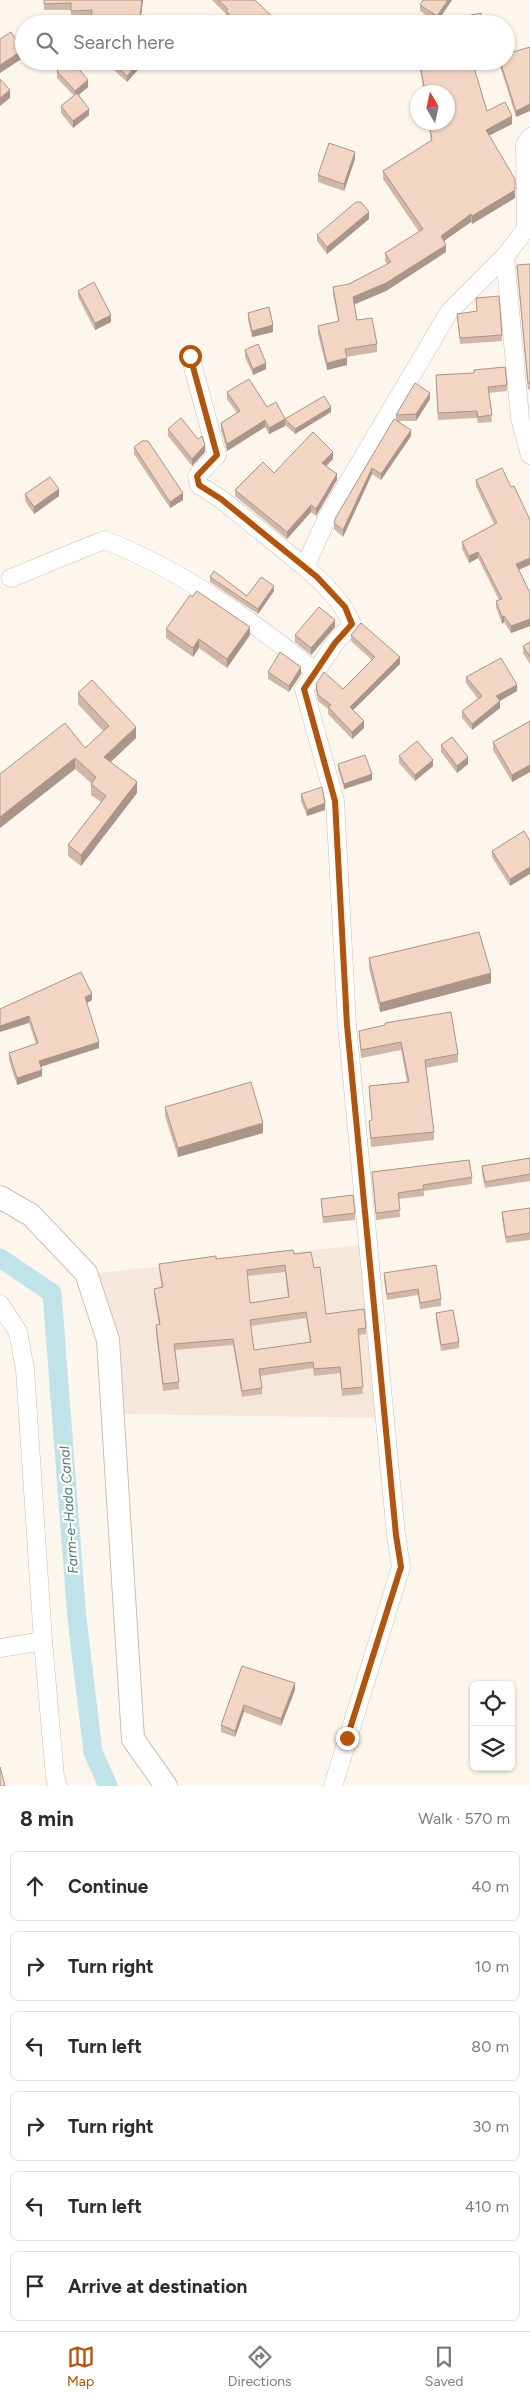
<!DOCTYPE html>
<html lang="en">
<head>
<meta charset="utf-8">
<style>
  body { margin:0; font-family:Figtree,sans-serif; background:#f2f2f3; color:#2b2b33 }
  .controls { position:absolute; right:15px; bottom:15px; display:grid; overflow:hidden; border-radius:8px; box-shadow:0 1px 4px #0004 }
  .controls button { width:45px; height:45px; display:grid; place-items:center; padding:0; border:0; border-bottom:1px solid #e1e1e2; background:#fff; color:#2b2b33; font:25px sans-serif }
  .compass { position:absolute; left:410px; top:85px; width:45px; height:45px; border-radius:50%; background:#fff; box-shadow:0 1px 4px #0004; rotate:351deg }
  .stop { position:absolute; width:15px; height:15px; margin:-11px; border:4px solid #b45309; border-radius:50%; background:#fff }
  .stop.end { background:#b45309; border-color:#fff; box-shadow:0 1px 5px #0008 }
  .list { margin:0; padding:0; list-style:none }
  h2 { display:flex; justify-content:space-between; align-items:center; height:65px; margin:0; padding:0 20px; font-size:21px }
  h2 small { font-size:16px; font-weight:400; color:#7c7c81 }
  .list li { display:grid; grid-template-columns:32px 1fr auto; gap:15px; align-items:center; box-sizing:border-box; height:70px; margin:0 10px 10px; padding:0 10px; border:1px solid #e1e1e2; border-radius:8px }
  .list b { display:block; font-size:19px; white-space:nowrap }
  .list em { font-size:16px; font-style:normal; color:#7c7c81 }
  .icon { flex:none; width:28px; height:28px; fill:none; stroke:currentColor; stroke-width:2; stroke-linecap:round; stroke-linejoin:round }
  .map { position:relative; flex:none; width:530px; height:1786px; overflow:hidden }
  .search { position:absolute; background:#fff; box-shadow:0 1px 4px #0004; left:15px; right:15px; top:15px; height:55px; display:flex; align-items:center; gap:12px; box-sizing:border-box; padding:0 18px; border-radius:28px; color:#7c7c81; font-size:19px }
  .sheet { height:545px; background:#fff }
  nav { display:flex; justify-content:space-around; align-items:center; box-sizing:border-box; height:70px; border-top:1px solid #e1e1e2; background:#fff; font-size:14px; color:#7c7c81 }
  nav a { display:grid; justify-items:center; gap:2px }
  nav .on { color:#b45309 }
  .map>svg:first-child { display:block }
</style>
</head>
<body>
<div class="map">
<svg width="530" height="1786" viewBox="0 0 530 1786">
  <rect width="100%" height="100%" fill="#fdf6ec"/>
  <polygon fill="#f5e8da" points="371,1244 392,1418 121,1414 117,1341 98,1273"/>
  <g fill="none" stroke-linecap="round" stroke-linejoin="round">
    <polyline stroke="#bfe3e8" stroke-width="19" points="0,1258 52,1293 77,1619 93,1752 108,1786"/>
    <g stroke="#d1beb0" stroke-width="19">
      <g id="minor">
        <polyline points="505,256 520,418 530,455"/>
        <polyline points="190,356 217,455 197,476 199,485 221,499 305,567"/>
        <path d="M11,578L104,540C182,570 249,619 315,671"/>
        <polyline points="0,1304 18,1332 25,1369 43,1641 55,1777 58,1786"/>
        <polyline points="0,1648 43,1641"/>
        <path d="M333,1786L401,1567L396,1535L347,1025L335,801L304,689L335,643L352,624C342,601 324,583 305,567L327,518L449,312L505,256L526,229L525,145L530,137"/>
      </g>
    </g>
    <g stroke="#d1beb0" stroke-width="24">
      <polyline id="tertiary" points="0,1197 31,1215 86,1273 108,1340 133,1739 166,1786"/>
    </g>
    <use href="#minor" stroke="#fff" stroke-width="18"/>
    <use href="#tertiary" stroke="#fff" stroke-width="22"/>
  </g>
  <g fill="#d1b7a8" fill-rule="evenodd">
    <polygon points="44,0 143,0 140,24 91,24 91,17 71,17 71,10 44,10"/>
    <polygon points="212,0 255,0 280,24 232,24 226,18 226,14"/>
    <polygon points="452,0 437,22 420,11 420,5"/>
    <polygon points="530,47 516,117 499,63 499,61 506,61"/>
    <polygon points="118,61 146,61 127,82 115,71 115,65"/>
    <polygon points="276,61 288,61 283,67"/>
    <polygon points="420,63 487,111 512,124 489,136 515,198 472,224 471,222 444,241 446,252 386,291 354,304 357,320 377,344 377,352 346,357 347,365 327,370 318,334 318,326 338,321 333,294 333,287 349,284 387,264 385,261 385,253 419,232 383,179 383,171 431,141 428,122 448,122 448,92 424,92 420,70"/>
    <polygon points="57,71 88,87 79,95 89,115 73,128 61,113 61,106 74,96 57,78"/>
    <polygon points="355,159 344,191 318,182 318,175"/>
    <polygon points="369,219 327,254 317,241 317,235"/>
    <polygon points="530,264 530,389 528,390 517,265"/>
    <polygon points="78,291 111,322 95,330 78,297"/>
    <polygon points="476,298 502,335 502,341 460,344 457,314 477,311"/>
    <polygon points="248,313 273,332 252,337 248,320"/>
    <polygon points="245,350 266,369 253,375 245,357"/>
    <polygon points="436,381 507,385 507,391 489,393 492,422 478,423 477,418 438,420"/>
    <polygon points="227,392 267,407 285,419 331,412 295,434 285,425 285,426 269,434 265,427 227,451 221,430 221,423 237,413 227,399"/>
    <polygon points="430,399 416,421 399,421 411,436 381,480 372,474 343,537 334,529 334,523 396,420 396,415"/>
    <polygon points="168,429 205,452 192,466 168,436"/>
    <polygon points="134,447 183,500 170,508 134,454"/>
    <polygon points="333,459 326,466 337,480 316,516 311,512 287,539 235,496 235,490 274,473"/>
    <polygon points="476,480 530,593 530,626 511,633 504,622 502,624 496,607 496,601 499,600 478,558 469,563 462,549 462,542 494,524 476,486"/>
    <polygon points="25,494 59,496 34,514 25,501"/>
    <polygon points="210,577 247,596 274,591 258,614 210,582"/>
    <polygon points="335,627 311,655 295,642 295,635"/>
    <polygon points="166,629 250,635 227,668 199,648 193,657 166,638"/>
    <polygon points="351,635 400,664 353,710 364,728 352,739 328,714 328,709 318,701 316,691 316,684 343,689 372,660 351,641"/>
    <polygon points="530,642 530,664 523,653 523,646"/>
    <polygon points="268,672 301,674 289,692 268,679"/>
    <polygon points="466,677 517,691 500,701 500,708 472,730 462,718 462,711 478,699 466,683"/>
    <polygon points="78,693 136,738 111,762 137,793 81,866 68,856 68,845 101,802 91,795 91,783 75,769 0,828 0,774 85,748 103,731 78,704"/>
    <polygon points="530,721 530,772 512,782 493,750 493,742"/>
    <polygon points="441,745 468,764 457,773 441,752"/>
    <polygon points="399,756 433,766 415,781 399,763"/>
    <polygon points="338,764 372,780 344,789 338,769"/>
    <polygon points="301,794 325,810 307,816 301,801"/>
    <polygon points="524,831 510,886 492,857 492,851"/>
    <polygon points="369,958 491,983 380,1012 369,968"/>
    <polygon points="92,1000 86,1003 99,1048 41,1067 42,1076 17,1085 9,1060 9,1053 36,1044 29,1023 0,1009"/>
    <polygon points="359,1031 458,1054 458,1062 426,1068 434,1132 434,1140 371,1147 369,1121 372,1120 369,1095 369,1086 407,1082 401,1050 361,1058"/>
    <polygon points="165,1107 263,1133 178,1157 165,1116"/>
    <polygon points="530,1158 530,1181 485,1188 482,1173 482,1166"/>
    <polygon points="372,1172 472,1177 472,1184 424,1191 424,1196 399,1199 400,1217 376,1220"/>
    <polygon points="321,1199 355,1213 355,1220 323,1223"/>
    <polygon points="530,1208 530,1240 506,1243 502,1219 502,1212"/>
    <path d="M294,1254L314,1268L326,1314L366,1328V1334L359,1335L363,1394L342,1396L340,1373L314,1376L313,1368L260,1376L262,1388V1394L242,1397L233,1345L175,1350L179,1382V1389L163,1391L156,1332V1325H159L154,1295V1289L162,1288L159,1270V1264L216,1259ZM285,1272L288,1297L250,1303L247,1276ZM306,1318L310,1342L254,1350L251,1326Z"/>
    <polygon points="384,1273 441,1299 441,1306 420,1309 418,1295 387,1300 384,1280"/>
    <polygon points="436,1313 459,1342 459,1348 441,1351 436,1320"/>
    <polygon points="242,1666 295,1690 281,1726 244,1712 235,1737 221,1732 221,1725"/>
  </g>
  <g fill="#aa9588">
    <polygon points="142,0 143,0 140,24 139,24"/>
    <polygon points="448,0 452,0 437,22 437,16"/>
    <polygon points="23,50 23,58 0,73 0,65"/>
    <polygon points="140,61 146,61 127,82 127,76"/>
    <polygon points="283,61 288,61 283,67"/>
    <polygon points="88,80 88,87 75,98 75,91"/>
    <polygon points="10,90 10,98 0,106 0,98"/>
    <polygon points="530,104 530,111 516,117 516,111"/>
    <polygon points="89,109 89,115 73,128 73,121"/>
    <polygon points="512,116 512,124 486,137 486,130"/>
    <polygon points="355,152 355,159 344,191 344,184"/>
    <polygon points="515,190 515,198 472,224 472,216"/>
    <polygon points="369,212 369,219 327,254 327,247"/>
    <polygon points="471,214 471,222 441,243 441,236"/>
    <polygon points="446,245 446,252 386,291 353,305 353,297"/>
    <polygon points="111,315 111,322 95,330 95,323"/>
    <polygon points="273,325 273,332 252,337 252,331"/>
    <polygon points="347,358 347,365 327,370 327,363"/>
    <polygon points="266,363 266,369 253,375 253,369"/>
    <polygon points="430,393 430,399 416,421 416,414"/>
    <polygon points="331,407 331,412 295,434 295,429"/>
    <polygon points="285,419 285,426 269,434 269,428"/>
    <polygon points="265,420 265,427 227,451 227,444"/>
    <polygon points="411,430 411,436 381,480 381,474"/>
    <polygon points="205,445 205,452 192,466 192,459"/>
    <polygon points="333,452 333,459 322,470 322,463"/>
    <polygon points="372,468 372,474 343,537 343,530"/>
    <polygon points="337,474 337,480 316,516 316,509"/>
    <polygon points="59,489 59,496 34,514 34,507"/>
    <polygon points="183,493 183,500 170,508 170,502"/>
    <polygon points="311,505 311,512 287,539 287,532"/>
    <polygon points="478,552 478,558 469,563 469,556"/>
    <polygon points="530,558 530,565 516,571 516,564"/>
    <polygon points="274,586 274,591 258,614 258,609"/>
    <polygon points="504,616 504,622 502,624 502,617"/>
    <polygon points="530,619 530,626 511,633 511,626"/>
    <polygon points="335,620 335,627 311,655 311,648"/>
    <polygon points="250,627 250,635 227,668 227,659"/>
    <polygon points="199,639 199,648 193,657 193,648"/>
    <polygon points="400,657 400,664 350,713 350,707"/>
    <polygon points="301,667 301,674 289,692 289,686"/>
    <polygon points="517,685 517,691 496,703 496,696"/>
    <polygon points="500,701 500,708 472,730 472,724"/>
    <polygon points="364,721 364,728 352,739 352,732"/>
    <polygon points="136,727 136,738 104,768 104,757"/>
    <polygon points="468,757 468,764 457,773 457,766"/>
    <polygon points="75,758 75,769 0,828 0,817"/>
    <polygon points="433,760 433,766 415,781 415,775"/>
    <polygon points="530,765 530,772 512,782 512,775"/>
    <polygon points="372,774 372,780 344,789 344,784"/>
    <polygon points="137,782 137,793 81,866 81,855"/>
    <polygon points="325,803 325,810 307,816 307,810"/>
    <polygon points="530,867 530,874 510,886 510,879"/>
    <polygon points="491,973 491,983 380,1012 380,1003"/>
    <polygon points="92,994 92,1000 85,1004 85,997"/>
    <polygon points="29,1016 29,1023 0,1032 0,1026"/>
    <polygon points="99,1042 99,1048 39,1067 39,1061"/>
    <polygon points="42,1070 42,1076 17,1085 17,1078"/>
    <polygon points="263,1123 263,1133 178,1157 178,1148"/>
    <polygon points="295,1683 295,1690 281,1726 281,1719"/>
    <polygon points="244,1705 244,1712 235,1737 235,1731"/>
  </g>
  <g fill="#f3d5c3" stroke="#aa9588" fill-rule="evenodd">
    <polygon points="44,0 142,0 139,24 103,24 91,22 92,10 71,11 71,3 44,4"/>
    <polygon points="218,0 255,0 280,24 239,24 226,11 228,9"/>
    <polygon points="423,0 448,0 437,16 420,5"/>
    <polygon points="481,13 483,24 463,24 462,17"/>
    <polygon points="11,32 23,50 0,65 0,39"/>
    <polygon points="530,47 530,104 516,111 500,61 506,61 506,54"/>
    <polygon points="68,61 72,61 88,80 75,91 57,71"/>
    <polygon points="118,61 140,61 127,76 115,65"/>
    <polygon points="427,61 472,61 487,111 505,102 512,116 486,130 515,179 515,190 472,216 471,214 441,236 446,245 386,283 353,297 357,320 372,318 377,344 345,349 347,358 327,363 318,326 339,321 333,287 349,284 391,262 385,253 423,229 383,171 432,140 429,122 448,122 448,92 425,92 420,63"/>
    <polygon points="0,79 10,90 0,98"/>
    <polygon points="77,93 89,109 73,121 61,106"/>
    <polygon points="329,143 355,152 344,184 318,175"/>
    <polygon points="356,202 361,202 369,212 327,247 317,235"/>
    <polygon points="530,264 530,383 528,383 517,265"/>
    <polygon points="94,282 111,315 95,323 78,291"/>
    <polygon points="499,296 502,335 460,338 457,314 477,311 476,298"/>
    <polygon points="269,307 273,325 252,331 248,313"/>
    <polygon points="258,344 266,363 253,369 245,350"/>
    <polygon points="505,367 507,385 488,387 492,415 478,417 477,411 438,413 436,375 474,373 474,370"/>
    <polygon points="249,379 267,407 276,402 285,419 269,428 265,420 227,444 221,423 240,411 227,392"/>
    <polygon points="415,383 430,393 416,414 396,415"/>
    <polygon points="324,396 331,407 295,429 285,419"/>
    <polygon points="181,418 198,439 202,436 205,445 192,459 168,429"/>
    <polygon points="394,419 411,430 381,474 372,468 343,530 334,523 336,517"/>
    <polygon points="313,432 333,452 322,463 337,474 316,509 311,505 287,532 235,490 263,462 274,473"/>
    <polygon points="142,441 148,441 183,493 170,502 134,447"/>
    <polygon points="502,468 511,487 514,486 530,520 530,558 516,564 530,593 530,619 511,626 504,616 502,617 496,601 502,599 478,552 469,556 462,542 497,523 476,480"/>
    <polygon points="50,477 59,489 34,507 25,494"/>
    <polygon points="214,571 247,596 261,577 274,586 258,609 210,577"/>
    <polygon points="197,591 250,627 227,659 199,639 193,648 166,629 190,595 192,597"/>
    <polygon points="319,607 335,620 311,648 295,635"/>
    <polygon points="361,623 400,657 350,707 364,721 352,732 328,707 331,705 318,695 316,684 324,672 343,689 375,657 351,635"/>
    <polygon points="530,642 530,657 523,646"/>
    <polygon points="280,652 301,667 289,686 268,672"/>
    <polygon points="501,658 517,685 496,696 500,701 472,724 462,711 482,696 466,677"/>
    <polygon points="92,680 136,727 104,757 137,782 81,855 68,845 106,796 91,784 96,777 75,758 0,817 0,774 65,723 85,748 109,726 78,693"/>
    <polygon points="530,721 530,765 512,775 493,742"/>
    <polygon points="452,737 468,757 457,766 441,745"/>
    <polygon points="417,741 433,760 415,775 399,756"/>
    <polygon points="365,755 372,774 344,784 338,764"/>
    <polygon points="322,787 325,803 307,810 301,794"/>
    <polygon points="524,831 530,841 530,867 510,879 492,851"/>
    <polygon points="479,932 491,973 380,1003 369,958"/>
    <polygon points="81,972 92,994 85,997 99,1042 39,1061 42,1070 17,1078 9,1053 38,1043 29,1016 0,1026 0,1009"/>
    <polygon points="451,1012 458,1054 425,1060 434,1132 371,1138 369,1121 372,1120 369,1086 409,1082 401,1042 361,1050 359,1031 385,1025 385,1023"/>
    <polygon points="251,1082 263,1123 178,1148 165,1107"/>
    <polygon points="530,1158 530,1174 485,1182 482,1166"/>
    <polygon points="469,1160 472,1177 423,1185 424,1189 398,1193 400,1210 376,1213 372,1172"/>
    <polygon points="353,1195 355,1213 323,1217 321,1199"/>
    <polygon points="530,1208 530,1233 506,1237 502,1212"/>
    <path d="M293,1250L294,1254L311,1252L314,1268L320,1267L326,1314L364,1309L366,1328L358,1329L363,1387L342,1389L340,1367L314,1369L313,1362L259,1369L262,1388L242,1391L233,1339L174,1344L179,1382L163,1384L156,1325L160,1324L154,1289L163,1287L159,1264L216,1256V1259ZM285,1265L289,1297L250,1303L247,1270ZM306,1312L311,1342L254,1350L250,1320Z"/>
    <polygon points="436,1265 441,1299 420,1303 418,1289 387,1294 384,1273"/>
    <polygon points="453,1310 459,1342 441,1345 436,1313"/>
    <polygon points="242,1666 295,1683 281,1719 244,1705 235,1731 221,1725"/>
    <polygon points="0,1767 5,1786 0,1786"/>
  </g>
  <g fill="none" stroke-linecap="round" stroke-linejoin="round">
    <polyline stroke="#b45309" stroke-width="6" points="190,356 217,455 197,476 199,485 221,499 317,577 345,607 352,624 335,643 304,689 335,801 347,1025 396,1535 401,1567 347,1738"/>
  </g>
  <g text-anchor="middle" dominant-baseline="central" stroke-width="4.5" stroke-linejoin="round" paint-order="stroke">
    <g font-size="14" font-style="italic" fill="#437c86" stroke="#fffaf3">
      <text transform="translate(69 1510) rotate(-94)">Farm-e-Hada Canal</text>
    </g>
  </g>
</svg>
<div class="controls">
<button><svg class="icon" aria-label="locate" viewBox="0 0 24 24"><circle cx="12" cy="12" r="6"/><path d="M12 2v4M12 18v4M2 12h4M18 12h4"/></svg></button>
<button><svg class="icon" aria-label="layers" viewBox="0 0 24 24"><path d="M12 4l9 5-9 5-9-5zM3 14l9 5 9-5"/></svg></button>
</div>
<svg class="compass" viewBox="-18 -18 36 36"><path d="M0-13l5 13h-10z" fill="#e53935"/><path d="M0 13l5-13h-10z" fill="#7c7c81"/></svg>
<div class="stop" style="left:190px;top:356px"></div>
<div class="stop end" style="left:347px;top:1738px"></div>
<div class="search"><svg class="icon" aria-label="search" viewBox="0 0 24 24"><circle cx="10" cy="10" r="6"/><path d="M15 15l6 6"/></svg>Search here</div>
</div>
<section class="sheet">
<h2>8 min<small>Walk · 570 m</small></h2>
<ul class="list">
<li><svg class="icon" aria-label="ahead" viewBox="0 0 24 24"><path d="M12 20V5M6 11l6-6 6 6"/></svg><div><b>Continue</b></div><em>40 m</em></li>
<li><svg class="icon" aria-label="right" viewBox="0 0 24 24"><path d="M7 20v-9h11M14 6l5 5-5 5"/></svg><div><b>Turn right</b></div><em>10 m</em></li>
<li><svg class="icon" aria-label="left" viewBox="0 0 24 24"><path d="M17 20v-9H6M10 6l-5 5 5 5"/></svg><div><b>Turn left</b></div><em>80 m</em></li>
<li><svg class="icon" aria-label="right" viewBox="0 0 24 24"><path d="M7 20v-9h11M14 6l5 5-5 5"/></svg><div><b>Turn right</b></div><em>30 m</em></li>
<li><svg class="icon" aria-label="left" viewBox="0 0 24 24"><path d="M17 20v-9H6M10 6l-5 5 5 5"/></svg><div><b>Turn left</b></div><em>410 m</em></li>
<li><svg class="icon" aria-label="arrive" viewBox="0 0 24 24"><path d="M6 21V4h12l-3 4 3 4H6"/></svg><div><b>Arrive at destination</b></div></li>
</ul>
</section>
<nav>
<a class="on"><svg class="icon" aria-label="map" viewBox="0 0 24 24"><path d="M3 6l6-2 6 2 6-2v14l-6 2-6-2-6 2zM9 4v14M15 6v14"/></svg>Map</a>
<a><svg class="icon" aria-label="directions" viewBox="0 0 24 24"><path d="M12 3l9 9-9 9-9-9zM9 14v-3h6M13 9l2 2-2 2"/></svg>Directions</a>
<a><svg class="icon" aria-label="saved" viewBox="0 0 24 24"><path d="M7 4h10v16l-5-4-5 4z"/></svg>Saved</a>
</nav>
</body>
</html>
